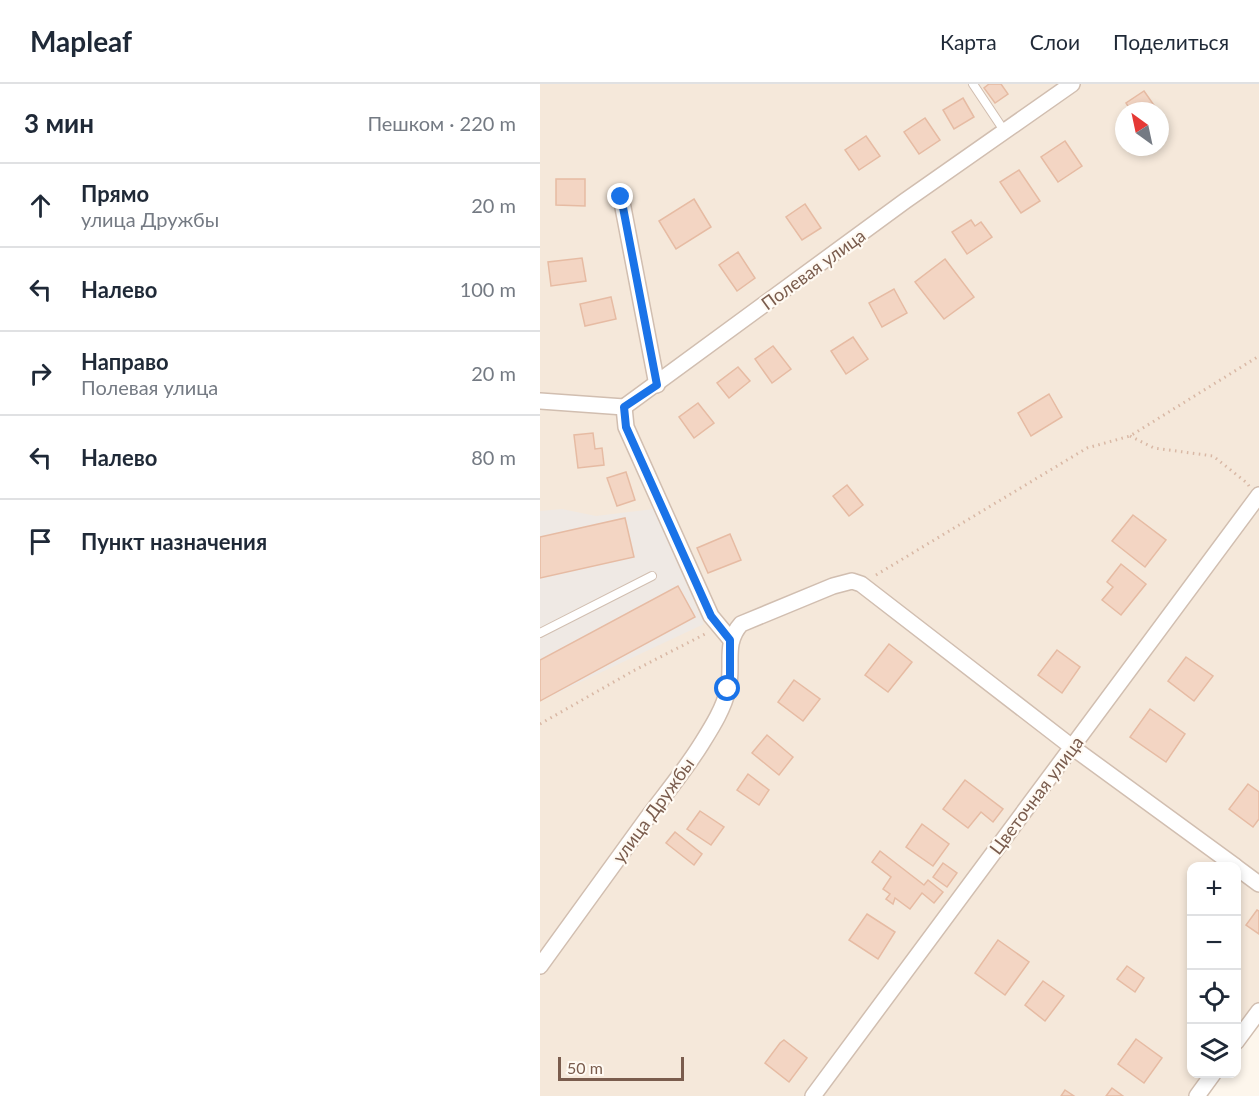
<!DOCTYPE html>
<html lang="ru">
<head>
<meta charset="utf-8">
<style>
  body { margin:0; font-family:Lato,sans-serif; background:#f6f6f7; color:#1f2937 }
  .controls { position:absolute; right:18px; bottom:18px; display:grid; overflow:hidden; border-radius:12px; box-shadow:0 3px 9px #0003 }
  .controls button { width:54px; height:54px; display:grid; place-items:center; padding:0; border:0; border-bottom:2px solid #e0e1e3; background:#fff; color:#1f2937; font:30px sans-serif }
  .compass { position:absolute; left:575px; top:18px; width:54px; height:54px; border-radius:50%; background:#fff; box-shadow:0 3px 9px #0003; rotate:327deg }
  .scale { position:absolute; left:18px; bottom:15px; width:126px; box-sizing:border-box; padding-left:6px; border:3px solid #7a5c4d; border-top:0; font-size:16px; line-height:21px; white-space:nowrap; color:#7a5c4d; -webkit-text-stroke:4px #fffaf3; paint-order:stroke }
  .stop { position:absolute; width:18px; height:18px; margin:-14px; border:4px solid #1a73e8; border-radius:50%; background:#fff }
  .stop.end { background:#1a73e8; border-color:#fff; box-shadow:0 2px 6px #0008 }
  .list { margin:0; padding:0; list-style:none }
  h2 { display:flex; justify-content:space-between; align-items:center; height:78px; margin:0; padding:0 24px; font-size:26px }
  h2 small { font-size:20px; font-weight:400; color:#747a83 }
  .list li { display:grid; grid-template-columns:39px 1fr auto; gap:18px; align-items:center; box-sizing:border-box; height:84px; padding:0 24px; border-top:2px solid #e0e1e3 }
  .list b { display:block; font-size:22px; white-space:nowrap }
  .list p { margin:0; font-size:20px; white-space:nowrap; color:#747a83 }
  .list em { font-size:20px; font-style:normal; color:#747a83 }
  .icon { flex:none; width:33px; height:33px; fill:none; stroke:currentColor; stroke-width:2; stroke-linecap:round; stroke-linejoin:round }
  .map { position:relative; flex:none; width:719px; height:1012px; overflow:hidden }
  header { display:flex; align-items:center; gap:36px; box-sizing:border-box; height:84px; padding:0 30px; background:#fff; border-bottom:2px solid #e0e1e3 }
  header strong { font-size:28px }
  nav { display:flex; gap:33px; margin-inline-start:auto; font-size:21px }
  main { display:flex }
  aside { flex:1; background:#fff }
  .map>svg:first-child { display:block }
</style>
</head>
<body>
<header>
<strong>Mapleaf</strong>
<nav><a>Карта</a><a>Слои</a><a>Поделиться</a></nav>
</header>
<main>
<aside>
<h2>3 мин<small>Пешком · 220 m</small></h2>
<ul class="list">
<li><svg class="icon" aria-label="ahead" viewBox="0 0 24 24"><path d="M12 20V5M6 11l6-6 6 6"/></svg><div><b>Прямо</b><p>улица Дружбы</p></div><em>20 m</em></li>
<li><svg class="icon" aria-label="left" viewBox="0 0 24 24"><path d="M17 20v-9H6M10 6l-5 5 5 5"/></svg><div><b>Налево</b></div><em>100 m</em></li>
<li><svg class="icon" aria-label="right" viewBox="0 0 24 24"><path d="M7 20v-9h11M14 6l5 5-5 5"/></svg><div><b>Направо</b><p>Полевая улица</p></div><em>20 m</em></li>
<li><svg class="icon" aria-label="left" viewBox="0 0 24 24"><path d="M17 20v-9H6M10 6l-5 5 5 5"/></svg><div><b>Налево</b></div><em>80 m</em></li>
<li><svg class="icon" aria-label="arrive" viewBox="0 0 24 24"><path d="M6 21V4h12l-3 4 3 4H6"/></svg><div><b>Пункт назначения</b></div></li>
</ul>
</aside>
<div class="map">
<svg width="719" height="1012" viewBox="0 0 719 1012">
  <rect width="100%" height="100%" fill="#fdf6ec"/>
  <path fill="#f5e8da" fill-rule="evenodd" d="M0,0H719V940L697,970L696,782H652V990H682L665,1012H0ZM584,27H620V63H584Z"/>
  <polygon fill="#efe9e4" points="22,425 56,432 114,425 164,540 0,617 0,427"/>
  <g fill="#f3d5c3" stroke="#e6bba3" stroke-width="1.5">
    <polygon points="449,0 461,0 468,10 455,19 444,4"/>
    <polygon points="604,7 618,27 591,27 586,19"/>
    <polygon points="423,14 434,33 414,45 403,26"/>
    <polygon points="385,34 400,56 379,70 364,48"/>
    <polygon points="326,52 340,72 319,86 305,66"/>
    <polygon points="525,57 542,82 518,98 501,73"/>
    <polygon points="479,86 500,117 481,129 460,98"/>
    <polygon points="16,95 45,95 45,122 16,121"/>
    <polygon points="154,115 171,143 136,165 119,137"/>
    <polygon points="265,120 281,144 262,156 246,133"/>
    <polygon points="431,136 435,142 441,138 452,153 427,170 412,148"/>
    <polygon points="198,168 215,194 197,207 179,181"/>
    <polygon points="42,174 46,197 11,202 8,178"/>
    <polygon points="405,175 434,213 404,235 375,198"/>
    <polygon points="354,205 367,229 342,243 329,219"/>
    <polygon points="71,213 76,235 45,242 40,220"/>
    <polygon points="313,253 328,275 306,290 291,267"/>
    <polygon points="233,262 251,285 232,299 215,275"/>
    <polygon points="198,283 210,297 189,314 177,299"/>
    <polygon points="509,310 522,333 491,352 478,329"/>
    <polygon points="158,319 174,339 154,354 139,333"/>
    <polygon points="53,349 55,365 62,364 64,381 38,384 34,351"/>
    <polygon points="86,388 95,416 77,422 67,394"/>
    <polygon points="307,401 323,421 309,432 293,412"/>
    <polygon points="593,431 626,456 605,483 572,457"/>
    <polygon points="85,434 94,473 0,494 0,453"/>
    <polygon points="190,450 201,476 168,489 157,464"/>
    <polygon points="581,480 606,500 581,531 562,516 573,503 567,498"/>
    <polygon points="138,502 155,533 0,617 0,576"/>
    <polygon points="349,560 372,578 348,608 325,591"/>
    <polygon points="517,566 540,583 522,609 498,591"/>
    <polygon points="646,573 673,592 654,617 628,597"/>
    <polygon points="254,596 280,615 263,637 238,618"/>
    <polygon points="610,625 645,650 626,678 590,653"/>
    <polygon points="227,651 253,673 239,691 212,669"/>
    <polygon points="208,690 229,706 219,721 197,706"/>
    <polygon points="425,696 463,725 453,738 441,728 428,744 403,725"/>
    <polygon points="708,700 719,708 719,735 713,743 689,725"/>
    <polygon points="160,727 184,743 171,761 147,745"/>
    <polygon points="382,740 409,760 393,782 366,763"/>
    <polygon points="135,748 162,770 154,781 126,759"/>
    <polygon points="340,767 384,801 388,796 403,808 394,819 382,809 370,825 355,814 353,820 346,815 350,810 343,805 351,793 332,778"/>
    <polygon points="403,779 417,789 407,803 393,793"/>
    <polygon points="717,826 719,827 719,850 706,841"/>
    <polygon points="327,830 355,848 338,875 309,856"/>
    <polygon points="458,856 489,878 465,911 435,889"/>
    <polygon points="587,882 604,894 595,908 577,895"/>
    <polygon points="503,897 524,912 505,937 485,921"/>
    <polygon points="596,955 622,974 604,999 578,980"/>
    <polygon points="244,956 267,974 249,998 225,979 240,959"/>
    <polygon points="572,1004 583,1012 566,1012"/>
    <polygon points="525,1006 534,1012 521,1012"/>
  </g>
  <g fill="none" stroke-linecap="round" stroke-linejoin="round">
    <g stroke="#d1beb0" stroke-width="10">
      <g id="service">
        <polyline points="433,0 465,48"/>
        <polyline points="0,549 112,492"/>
      </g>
    </g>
    <g stroke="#d1beb0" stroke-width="18">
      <g id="minor">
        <polyline points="81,113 117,301"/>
        <polyline points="0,317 84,323 365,117 532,0"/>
        <polyline points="84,323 86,343 171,532 191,556"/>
        <polyline points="696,783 719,800"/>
        <path d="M0,882C36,832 72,783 108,733C126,709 146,685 162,659C172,643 184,624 188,605C194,581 183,560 201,540L293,502L312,497L321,500L532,663L695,782"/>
        <polyline points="696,958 719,927"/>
        <polyline points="273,1012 719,411"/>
        <polyline points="657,1012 673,990"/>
      </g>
    </g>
    <g stroke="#d9b8a5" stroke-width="3" stroke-dasharray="1.5 4.5" stroke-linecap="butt">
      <polyline points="590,352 614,364 673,372 707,399 709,402"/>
      <polyline points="336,491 547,364 590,352 719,272"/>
      <polyline points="0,640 93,587 167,549"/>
    </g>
    <use href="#service" stroke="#fff" stroke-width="8"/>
    <use href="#minor" stroke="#fff" stroke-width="15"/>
  </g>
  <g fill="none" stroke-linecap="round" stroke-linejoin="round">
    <polyline stroke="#1a73e8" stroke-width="8" points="81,113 117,301 84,323 86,343 171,532 190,556 190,594 188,605"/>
  </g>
  <g text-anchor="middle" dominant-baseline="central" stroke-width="4.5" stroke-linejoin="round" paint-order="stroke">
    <g font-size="18" fill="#7a5c4d" stroke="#fffaf3">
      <text transform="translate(273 185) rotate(-36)">Полевая улица</text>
      <text transform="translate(496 711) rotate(-53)">Цветочная улица</text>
      <text transform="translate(113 726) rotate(-54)">улица Дружбы</text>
    </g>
  </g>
</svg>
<div class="controls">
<button>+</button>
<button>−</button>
<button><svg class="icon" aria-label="locate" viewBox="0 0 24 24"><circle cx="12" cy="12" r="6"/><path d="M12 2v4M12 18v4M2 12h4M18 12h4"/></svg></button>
<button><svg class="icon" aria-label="layers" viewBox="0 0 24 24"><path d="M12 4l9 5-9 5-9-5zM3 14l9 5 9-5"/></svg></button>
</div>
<svg class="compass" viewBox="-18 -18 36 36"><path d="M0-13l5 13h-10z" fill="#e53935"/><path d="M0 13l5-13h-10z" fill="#747a83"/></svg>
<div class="scale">50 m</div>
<div class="stop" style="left:188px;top:605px"></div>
<div class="stop end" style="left:81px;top:113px"></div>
</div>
</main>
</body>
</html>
